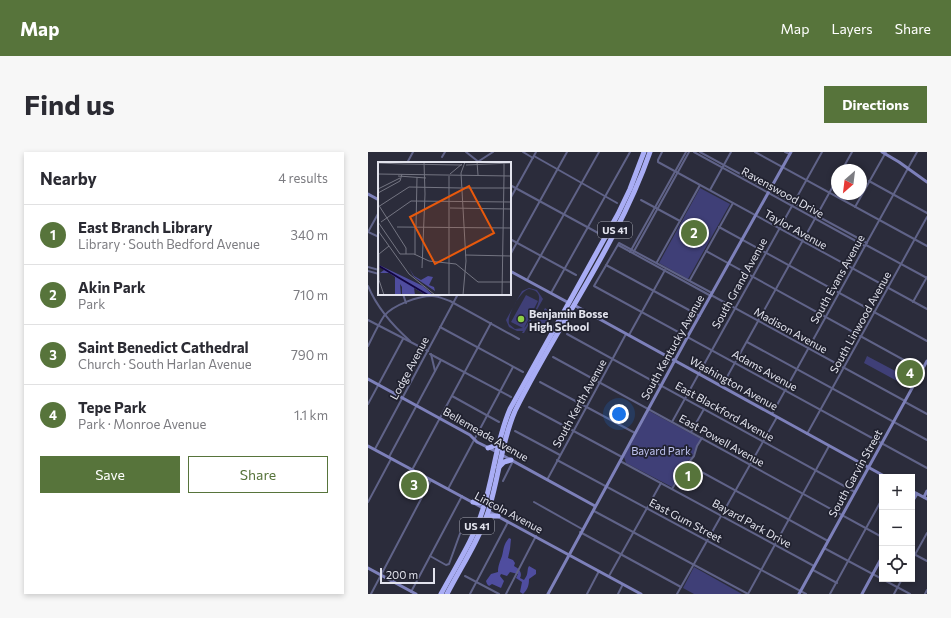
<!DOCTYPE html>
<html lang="en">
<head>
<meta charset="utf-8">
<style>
  body { margin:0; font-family:Commissioner,sans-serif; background:#f7f7f7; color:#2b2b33 }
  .controls { position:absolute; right:12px; bottom:12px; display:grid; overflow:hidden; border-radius:0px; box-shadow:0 2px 6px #0003 }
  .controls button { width:36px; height:36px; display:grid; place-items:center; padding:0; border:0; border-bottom:1px solid #e1e1e2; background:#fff; color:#2b2b33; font:20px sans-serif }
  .compass { position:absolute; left:463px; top:12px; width:36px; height:36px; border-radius:50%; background:#fff; box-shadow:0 2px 6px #0003; rotate:208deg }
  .scale { position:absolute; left:12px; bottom:10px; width:55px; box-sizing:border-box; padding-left:4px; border:2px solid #e2e3ed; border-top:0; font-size:11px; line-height:14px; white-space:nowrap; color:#e2e3ed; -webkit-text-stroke:3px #212230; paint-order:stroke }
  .you { position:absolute; left:251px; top:262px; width:14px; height:14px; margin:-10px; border:3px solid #fff; border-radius:50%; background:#1a73e8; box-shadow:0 0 0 6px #1a73e833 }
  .badge { display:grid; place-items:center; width:26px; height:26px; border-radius:50%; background:#57743b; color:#fff; font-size:13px; font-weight:700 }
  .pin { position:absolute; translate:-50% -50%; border:2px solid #fff; box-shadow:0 1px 4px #0006 }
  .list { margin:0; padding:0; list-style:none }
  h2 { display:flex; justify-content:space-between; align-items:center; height:52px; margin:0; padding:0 16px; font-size:17px }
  h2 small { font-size:13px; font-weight:400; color:#7c7c81 }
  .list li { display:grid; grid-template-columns:26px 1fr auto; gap:12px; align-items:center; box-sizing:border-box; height:60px; padding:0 16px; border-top:1px solid #e1e1e2 }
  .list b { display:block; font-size:15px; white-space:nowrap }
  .list p { margin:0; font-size:13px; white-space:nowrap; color:#7c7c81 }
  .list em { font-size:13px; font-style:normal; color:#7c7c81 }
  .actions { display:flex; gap:8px; padding:12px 16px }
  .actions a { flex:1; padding:9px 0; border:1px solid #57743b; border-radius:0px; text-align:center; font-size:14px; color:#57743b }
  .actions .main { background:#57743b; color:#fff }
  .icon { flex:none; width:22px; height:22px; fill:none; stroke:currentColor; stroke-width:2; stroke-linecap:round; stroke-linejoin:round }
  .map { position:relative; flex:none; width:559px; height:442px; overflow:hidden; border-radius:0px }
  header { display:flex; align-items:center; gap:24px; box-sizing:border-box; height:56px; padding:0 20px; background:#57743b; color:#fff }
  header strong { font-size:19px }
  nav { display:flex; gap:22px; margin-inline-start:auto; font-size:14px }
  .intro { display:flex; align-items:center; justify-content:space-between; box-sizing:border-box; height:96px; padding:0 24px }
  h1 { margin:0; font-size:28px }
  .button { padding:10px 18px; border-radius:0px; background:#57743b; color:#fff; font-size:14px; font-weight:700 }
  main { display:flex; gap:24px; padding:0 24px }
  aside { flex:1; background:#fff; border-radius:0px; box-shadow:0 2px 6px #0003 }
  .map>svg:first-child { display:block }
</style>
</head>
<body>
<header>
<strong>Map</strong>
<nav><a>Map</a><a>Layers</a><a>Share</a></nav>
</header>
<div class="intro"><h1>Find us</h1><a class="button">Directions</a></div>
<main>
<aside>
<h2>Nearby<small>4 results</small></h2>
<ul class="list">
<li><span class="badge">1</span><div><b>East Branch Library</b><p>Library · South Bedford Avenue</p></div><em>340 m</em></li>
<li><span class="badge">2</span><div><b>Akin Park</b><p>Park</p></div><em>710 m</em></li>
<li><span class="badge">3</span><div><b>Saint Benedict Cathedral</b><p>Church · South Harlan Avenue</p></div><em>790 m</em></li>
<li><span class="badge">4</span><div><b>Tepe Park</b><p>Park · Monroe Avenue</p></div><em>1.1 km</em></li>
</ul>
<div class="actions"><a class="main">Save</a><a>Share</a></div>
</aside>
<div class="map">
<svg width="559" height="442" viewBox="0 0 559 442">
  <rect width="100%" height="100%" fill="#2b2c3b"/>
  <g fill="#3f3f77" fill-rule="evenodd">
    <polygon points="332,36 362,52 320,127 291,111"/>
    <path d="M161,136L169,138L175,147L156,181H154L155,179H149L141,175L138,168L154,139ZM161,137C183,140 163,164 158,174L156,176L170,149L158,143L143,170L155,176L147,177L141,172C139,163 152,139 161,137Z"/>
    <polygon points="177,156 184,161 174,179 166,175"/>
    <polygon points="499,204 533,222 538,212 552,219 542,236 496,211"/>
    <polygon points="281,259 333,287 325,304 318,311 304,335 258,311 256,305"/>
    <polygon points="326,415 374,442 326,442 315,436"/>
  </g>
  <path fill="#4f4d9f" d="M141,386L143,387L142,397L140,406L145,408L147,411L146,414C150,416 155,420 152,426L156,428C160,422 159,422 160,416L161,414L168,418V422L161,427C161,433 160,437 155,442L152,440L154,430L148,426L150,422L142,420L139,424L133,422L132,424L136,429L133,436L124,432L121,434L119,432L118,429L123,422L130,420C130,413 132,410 134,404C136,397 135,393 141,386Z"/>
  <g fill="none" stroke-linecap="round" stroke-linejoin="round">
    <g stroke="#606388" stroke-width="2">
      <polyline points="98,0 112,11"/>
      <polyline points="155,0 165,6"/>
      <polyline points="294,0 290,8 290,10 559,157"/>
      <polyline points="326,0 497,94"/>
      <polyline points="332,0 499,91"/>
      <polyline points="387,0 559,94"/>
      <polyline points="417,0 422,2"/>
      <polyline points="166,4 249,51"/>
      <polyline points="74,5 77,0"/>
      <polyline points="39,11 45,0"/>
      <polyline points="108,11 125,0"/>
      <polyline points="474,18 484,0"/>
      <polyline points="501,29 559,61"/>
      <polyline points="142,33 232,82"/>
      <polyline points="342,38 363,0"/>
      <polyline points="142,47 168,0"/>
      <polyline points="273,48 312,69"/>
      <polyline points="487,55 518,0"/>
      <polyline points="11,60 0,80 11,85"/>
      <polyline points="351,75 559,189"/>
      <polyline points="142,87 208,123"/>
      <polyline points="250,93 343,144"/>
      <polyline points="498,93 559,126"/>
      <polyline points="338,99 554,218"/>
      <polyline points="262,100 318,0"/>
      <polyline points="265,101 321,0"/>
      <polyline points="142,103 199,0"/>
      <polyline points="289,110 332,33"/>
      <polyline points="238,113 332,164"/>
      <polyline points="0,115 11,118"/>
      <polyline points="0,119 11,122"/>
      <polyline points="159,128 231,0"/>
      <polyline points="322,128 365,51"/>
      <path d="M0,134C9,156 24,173 42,189"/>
      <polyline points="183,141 262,0"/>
      <polyline points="344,141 251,91 226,134 559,316"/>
      <polyline points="35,142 38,151"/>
      <polyline points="343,143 537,249"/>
      <polyline points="545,150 559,125"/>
      <polyline points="0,168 60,199"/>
      <polyline points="72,175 155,220"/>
      <polyline points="199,182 487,340"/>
      <polyline points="261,183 297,118"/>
      <polyline points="379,190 559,288"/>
      <path d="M0,194C5,184 10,173 16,164C25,153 50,144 64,144C70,144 76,147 82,149L151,187"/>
      <polyline points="62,202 143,245"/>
      <polyline points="63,202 67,219"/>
      <polyline points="185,205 514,385"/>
      <polyline points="172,230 267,281"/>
      <polyline points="354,234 469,27"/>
      <polyline points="84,244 131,270"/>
      <polyline points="537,250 559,262"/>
      <polyline points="0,252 35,187"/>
      <polyline points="161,255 254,305"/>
      <polyline points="404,262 549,0"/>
      <polyline points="304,270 454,0"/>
      <polyline points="147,279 192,303"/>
      <polyline points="323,280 336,257"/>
      <polyline points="439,282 559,65"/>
      <polyline points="7,297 90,142"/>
      <polyline points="21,305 73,208"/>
      <polyline points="189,308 438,442"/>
      <polyline points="252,309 446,414"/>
      <polyline points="319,312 460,389"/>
      <polyline points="44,318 123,171"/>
      <polyline points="179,328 258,182"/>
      <polyline points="135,329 145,309"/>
      <polyline points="80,337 145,215"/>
      <polyline points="304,337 317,315 326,304 329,294 334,286"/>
      <polyline points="0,350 23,307"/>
      <polyline points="166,350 214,377"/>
      <polyline points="226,359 380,442"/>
      <polyline points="212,380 313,435"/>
      <polyline points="456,396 542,442"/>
      <polyline points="544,401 559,409"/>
      <polyline points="62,404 78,413 81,412 94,376"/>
      <polyline points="544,408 559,381"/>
      <polyline points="445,418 469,431"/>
      <polyline points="97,424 131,442"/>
      <polyline points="241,424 293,331"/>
      <polyline points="43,440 94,344"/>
      <polyline points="3,442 63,328"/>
      <polyline points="102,442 140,370"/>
      <polyline points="138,442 168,384"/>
      <polyline points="219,442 231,419"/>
      <polyline points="250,442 255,432"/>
      <polyline points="309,442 409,265"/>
      <polyline points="380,442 461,294"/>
      <polyline points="462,442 514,347"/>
      <polyline points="526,442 534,427"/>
      <polyline points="557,442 559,438"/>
    </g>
    <g stroke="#7d80ba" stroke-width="3">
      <polyline points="514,0 531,10 559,30"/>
      <polyline points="0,42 11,48"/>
      <polyline points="142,119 201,151"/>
      <polyline points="206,153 518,325"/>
      <polyline points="0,227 102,283 109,290 129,300"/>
      <polyline points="0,294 115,356"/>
      <polyline points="134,303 227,354"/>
      <polyline points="544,339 559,347"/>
      <polyline points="556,345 559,339"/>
      <polyline points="544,350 549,342"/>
      <polyline points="120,359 273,442"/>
      <polyline points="0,416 48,442"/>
      <polyline points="180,442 320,184 423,0"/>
      <polyline points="431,442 559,209"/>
      <polyline points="494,442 514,405"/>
    </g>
    <g stroke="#a9adf5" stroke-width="5">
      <polyline points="120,296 126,294 131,290"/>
      <polyline points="131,315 136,310 143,308"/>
      <polyline points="105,350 112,351 118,345"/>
      <polyline points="117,368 122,364 130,364"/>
      <path d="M73,442C88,414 106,387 115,357C126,324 128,289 142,257L250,62L262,37L276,0"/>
      <path d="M79,442C93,415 111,388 120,360C131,326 133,291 147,259C190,172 250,92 282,0"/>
    </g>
  </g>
  <circle fill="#8dce45" stroke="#212230" stroke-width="1.5" cx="153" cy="167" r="4"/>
  <g text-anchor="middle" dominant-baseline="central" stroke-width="3.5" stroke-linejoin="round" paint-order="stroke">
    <g fill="#212230" stroke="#a8a9b4" stroke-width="1">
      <rect x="230" y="70" width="34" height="16" rx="3"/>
      <rect x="92" y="366" width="34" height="16" rx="3"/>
    </g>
    <g font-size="10" font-weight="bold" fill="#e2e3ed">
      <text x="247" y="78">US 41</text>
      <text x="109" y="374">US 41</text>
    </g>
    <g font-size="11" fill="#e2e3ed" stroke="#212230">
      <text transform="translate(415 40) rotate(29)">Ravenswood Drive</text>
      <text transform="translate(428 77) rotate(29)">Taylor Avenue</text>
      <text transform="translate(469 127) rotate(-61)">South Evans Avenue</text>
      <text transform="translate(371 131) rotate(-61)">South Grand Avenue</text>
      <text transform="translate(492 170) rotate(-61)">South Linwood Avenue</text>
      <text transform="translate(423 178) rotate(29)">Madison Avenue</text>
      <text transform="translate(304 195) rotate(-61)">South Kentucky Avenue</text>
      <text transform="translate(41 216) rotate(-62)">Lodge Avenue</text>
      <text transform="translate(397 218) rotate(29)">Adams Avenue</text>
      <text transform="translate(366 231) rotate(29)">Washington Avenue</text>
      <text transform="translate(211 251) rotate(-61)">South Kerth Avenue</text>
      <text transform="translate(357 259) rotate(29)">East Blackford Avenue</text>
      <text transform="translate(118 282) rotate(30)">Bellemeade Avenue</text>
      <text transform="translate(354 288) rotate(29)">East Powell Avenue</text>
      <text transform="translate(487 321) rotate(-61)">South Garvin Street</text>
      <text transform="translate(141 360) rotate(28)">Lincoln Avenue</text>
      <text transform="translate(318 368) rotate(28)">East Gum Street</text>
      <text transform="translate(384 371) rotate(29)">Bayard Park Drive</text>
    </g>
    <g font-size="11" font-weight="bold" fill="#e2e3ed" stroke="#212230" text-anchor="start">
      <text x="161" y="161">Benjamin Bosse<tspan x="161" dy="13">High School</tspan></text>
    </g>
    <g font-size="11" fill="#bfc3f0" stroke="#212230">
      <text x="293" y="298">Bayard Park</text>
    </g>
  </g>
  <g transform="translate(10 10)">
    <rect width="133" height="133" fill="#2b2c3b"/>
    <path d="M1,103L45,124L55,133H48L36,126L37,133H24V125L22,122L23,133H17V115L11,111H2L6,108ZM31,106L36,114L43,118L50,114L55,115L51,123L56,125L57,129L36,115Z" fill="#4f4d9f"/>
    <path fill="none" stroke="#120541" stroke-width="2" d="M1,104L50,133"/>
    <path fill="none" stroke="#747582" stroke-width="1" d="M46,0L47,32M99,0L100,13M126,0V14M0,1L25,2M25,2L84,3M88,3L133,1M0,12L133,14M72,12L84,2M20,14L48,16M84,26H133M0,27L22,16M0,31L22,19L24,12M0,42L28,86V92M0,45L31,25L83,26M72,46L133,47M0,57L1,70L31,112L57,133M0,60L22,92H36L51,99L78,102L100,120H133M3,60L33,39L133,40M19,65L133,66M38,65L39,15M37,93V65M87,93L133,94M44,106L47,32M6,133L1,118V92L11,84M71,133V14M85,133L88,99L83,11L87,0M124,133L126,14"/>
    <path fill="#e8590c" fill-opacity="0.15" stroke="#e8590c" stroke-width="2" d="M91,24L116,71L57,102L32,55Z"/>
    <rect width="133" height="133" fill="none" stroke="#e2e3ed" stroke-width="2"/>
  </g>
</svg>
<div class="controls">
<button>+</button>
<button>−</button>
<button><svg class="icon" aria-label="locate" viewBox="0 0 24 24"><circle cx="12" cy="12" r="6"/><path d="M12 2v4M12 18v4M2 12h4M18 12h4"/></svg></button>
</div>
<svg class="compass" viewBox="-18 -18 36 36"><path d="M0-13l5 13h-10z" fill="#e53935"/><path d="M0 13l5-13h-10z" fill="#7c7c81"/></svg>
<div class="scale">200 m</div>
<div class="you"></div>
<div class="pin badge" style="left:320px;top:324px">1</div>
<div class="pin badge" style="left:326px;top:81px">2</div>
<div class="pin badge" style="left:46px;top:333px">3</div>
<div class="pin badge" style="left:542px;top:221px">4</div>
</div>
</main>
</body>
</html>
